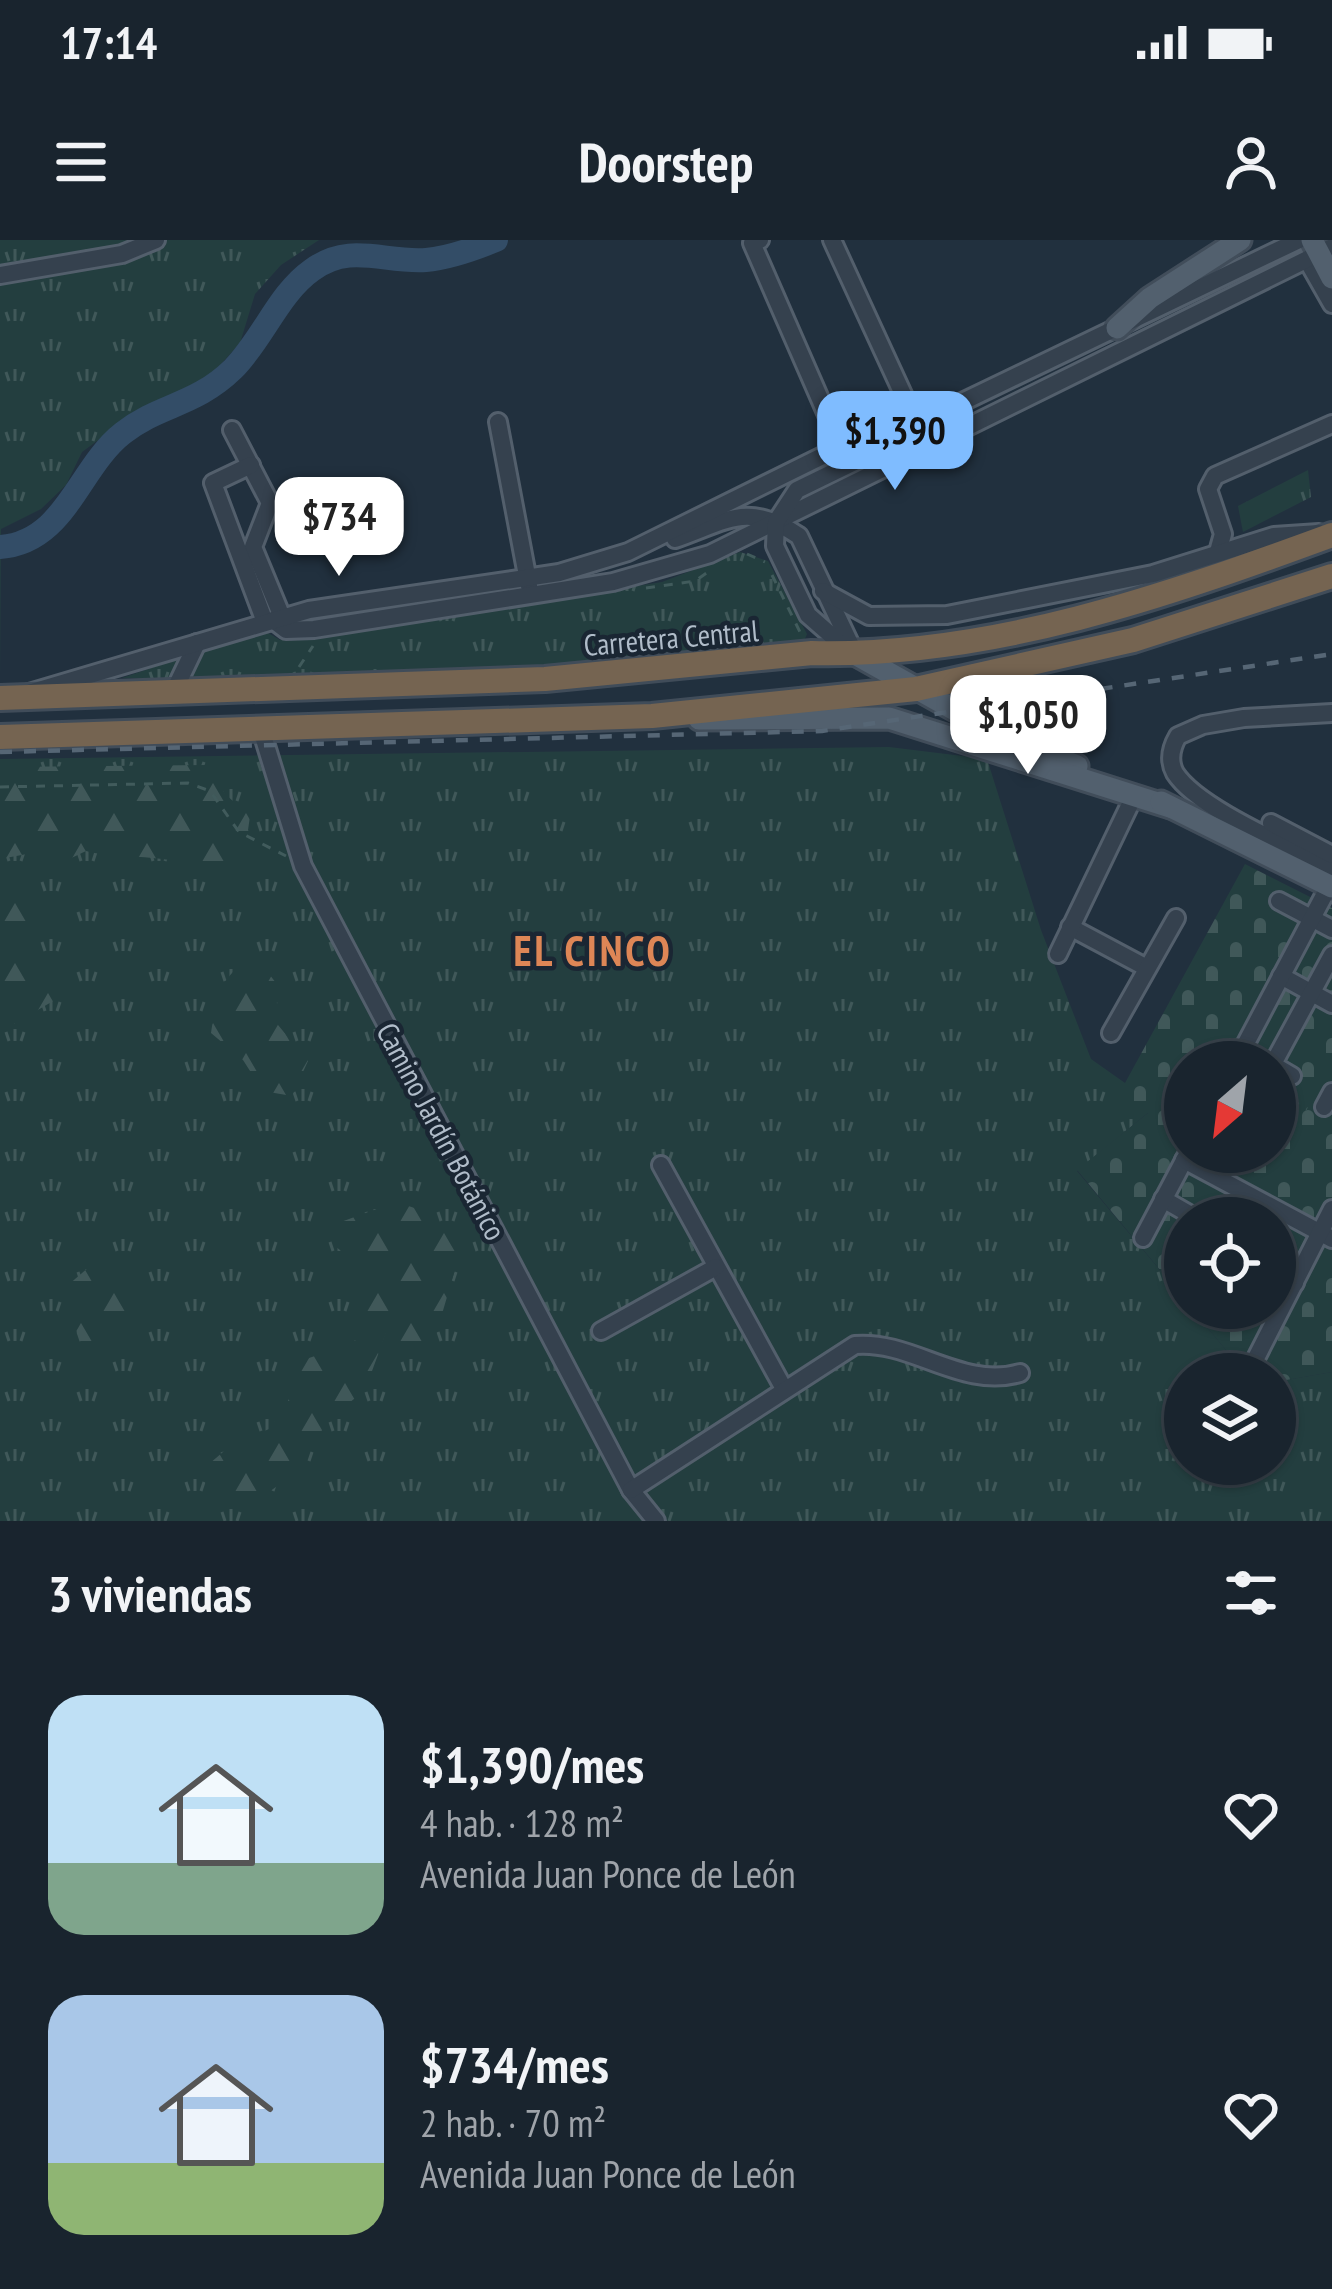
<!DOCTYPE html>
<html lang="es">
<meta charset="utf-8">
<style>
:root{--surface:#19242e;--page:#222c36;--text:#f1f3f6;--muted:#9fa4aa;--line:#37414a;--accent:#7fbcff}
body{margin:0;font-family:"PT Sans Narrow",sans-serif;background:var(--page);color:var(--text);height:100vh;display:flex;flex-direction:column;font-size:45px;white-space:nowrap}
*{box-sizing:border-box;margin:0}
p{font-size:39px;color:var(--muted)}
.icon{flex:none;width:66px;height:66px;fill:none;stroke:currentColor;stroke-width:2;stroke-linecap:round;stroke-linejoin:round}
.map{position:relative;height:1281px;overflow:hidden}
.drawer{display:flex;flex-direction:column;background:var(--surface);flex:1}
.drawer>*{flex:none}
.needle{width:78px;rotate:208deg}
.fabs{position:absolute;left:1164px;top:801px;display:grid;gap:24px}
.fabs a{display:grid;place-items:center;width:132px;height:132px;border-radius:50%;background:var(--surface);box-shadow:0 3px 9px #0004,0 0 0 3px var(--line);font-size:60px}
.price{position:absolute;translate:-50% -102px;padding:0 27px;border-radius:24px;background:#fff;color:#222;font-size:39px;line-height:78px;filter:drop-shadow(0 3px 6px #0008)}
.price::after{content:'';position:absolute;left:50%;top:72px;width:36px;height:27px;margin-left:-18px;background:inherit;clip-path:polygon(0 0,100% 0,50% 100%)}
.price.current{background:var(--accent);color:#111}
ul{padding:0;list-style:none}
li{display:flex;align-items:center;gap:36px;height:300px;padding:0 48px}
li span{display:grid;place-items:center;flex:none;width:336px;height:240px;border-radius:36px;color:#555}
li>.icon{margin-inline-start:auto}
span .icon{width:144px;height:144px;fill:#fffc;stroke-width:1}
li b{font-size:51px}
h2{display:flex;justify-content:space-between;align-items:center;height:144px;padding:0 48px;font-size:51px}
.status{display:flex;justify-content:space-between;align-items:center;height:84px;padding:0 60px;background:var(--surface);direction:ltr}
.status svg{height:33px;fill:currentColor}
header{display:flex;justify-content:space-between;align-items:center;height:156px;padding:0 48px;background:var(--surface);font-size:54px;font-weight:800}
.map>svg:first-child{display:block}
.grass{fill:url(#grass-tufts)}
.forest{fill:url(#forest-firs)}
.cemetery{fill:url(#cemetery-stones);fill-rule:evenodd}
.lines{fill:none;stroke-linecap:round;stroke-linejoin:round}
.river{stroke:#334d67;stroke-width:24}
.minor-casing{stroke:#535f6c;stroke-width:22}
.major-casing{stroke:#414d5a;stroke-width:27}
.highway-casing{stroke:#404c59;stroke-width:30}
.path{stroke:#415b5c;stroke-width:3;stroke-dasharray:9 9;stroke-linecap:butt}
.minor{stroke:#35414e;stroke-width:16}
.major{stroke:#52606e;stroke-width:21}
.highway{stroke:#756451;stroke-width:24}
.rail{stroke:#566675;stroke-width:4.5;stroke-dasharray:12 12;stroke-linecap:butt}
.labels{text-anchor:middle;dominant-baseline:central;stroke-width:9;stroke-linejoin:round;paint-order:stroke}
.street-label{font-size:30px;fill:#b0bcc9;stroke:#1a2633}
.district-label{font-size:42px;font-weight:bold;letter-spacing:3px;fill:#de8656;stroke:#1a2633}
</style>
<div class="status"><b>17:14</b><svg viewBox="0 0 49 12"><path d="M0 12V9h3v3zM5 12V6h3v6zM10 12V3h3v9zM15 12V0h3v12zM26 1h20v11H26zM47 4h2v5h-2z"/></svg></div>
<header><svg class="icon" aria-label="menu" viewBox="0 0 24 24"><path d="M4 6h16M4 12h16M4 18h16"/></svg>Doorstep<svg class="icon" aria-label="person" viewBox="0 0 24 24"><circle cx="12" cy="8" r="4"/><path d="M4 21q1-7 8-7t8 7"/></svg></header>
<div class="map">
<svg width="1332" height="1281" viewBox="0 0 1332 1281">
<defs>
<pattern id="grass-tufts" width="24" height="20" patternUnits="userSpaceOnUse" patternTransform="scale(3)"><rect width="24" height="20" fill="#233e3f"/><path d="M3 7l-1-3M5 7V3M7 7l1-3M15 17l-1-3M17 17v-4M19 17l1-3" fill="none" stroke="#405859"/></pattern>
<pattern id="forest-firs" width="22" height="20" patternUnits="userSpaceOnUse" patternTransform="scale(3)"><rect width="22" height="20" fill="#233e3f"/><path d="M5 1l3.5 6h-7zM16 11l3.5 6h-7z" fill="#405859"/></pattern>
<pattern id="cemetery-stones" width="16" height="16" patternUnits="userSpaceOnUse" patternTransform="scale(3)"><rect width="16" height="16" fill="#233e3f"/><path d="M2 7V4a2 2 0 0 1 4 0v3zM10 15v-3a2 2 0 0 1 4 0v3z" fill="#405859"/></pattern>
</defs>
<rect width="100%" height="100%" fill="#21303e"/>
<g class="grass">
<polygon points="0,0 319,0 281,25 255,54 240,103 212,134 123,182 82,212 66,245 41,269 1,289 0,437"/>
<polygon points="1308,230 1311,257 1243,292 1238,266"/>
<polygon points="740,312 768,321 807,394 804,401 583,425 269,439 122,438 263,390 280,400 311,397 662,342"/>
<polygon points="889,507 987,519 1041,690 1091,819 1125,843 1149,872 1077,931 1185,1060 1185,1068 1191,1068 1246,1134 1185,1134 1185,1224 1275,1224 1275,1142 1332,1132 1332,1281 0,1281 0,519"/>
</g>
<g class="forest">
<path d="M208 525 225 554 250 576 248 590 256 605 239 627 226 630 212 621 197 631C175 612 117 620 86 611L63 622 27 614 0 619V527Z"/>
<path d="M0 645C26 657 34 685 34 711L46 715 60 757 0 792Z"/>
<path d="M256 717 276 743 278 785 308 821 292 856 263 851 243 820 211 793C216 759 222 730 256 717Z"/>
<polygon points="396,962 433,974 460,1013 434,1101 408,1106 386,1093 365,1150 327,1181 300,1230 245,1269 210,1260 202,1230 230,1206 269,1189 288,1161 303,1120 354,1103 366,1062 360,1025 336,1007 338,983"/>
<polygon points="107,1026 133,1047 141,1071 109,1110 84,1109 60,1052 89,1027"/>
</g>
<path class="cemetery" d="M1245 624 1332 668V1132L1275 1142V1134H1246L1191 1068H1275V978H1185V1060L1077 930 1148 873 1107 859 1125 843ZM1185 822H1275V912H1185Z"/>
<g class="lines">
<path class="river" d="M0 307C66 302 78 228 123 193 160 164 195 166 233 129 263 99 278 54 312 30 350 2 384 23 426 20 450 18 474 9 496 0"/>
<defs>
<g id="minor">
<polyline points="760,0 752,3 841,207"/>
<polyline points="832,0 914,178"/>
<polyline points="1307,20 1332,64"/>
<polyline points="0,35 122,14 156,0"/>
<polyline points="498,182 529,346"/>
<polyline points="232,190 270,263 253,307 282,377"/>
<polyline points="836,193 905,160"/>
<polyline points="251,225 213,243 265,382"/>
<path d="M675 299C727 281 747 261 799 296L855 414"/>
<polyline points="1218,312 1223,294 1208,249 1215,236 1332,184"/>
<polyline points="823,351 869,376 947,375 1153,334 1274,296 1319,293"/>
<polyline points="273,380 286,390 314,389 613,342 710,314 1332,7"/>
<polyline points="849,411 808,375 775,306 776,282 797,250 879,210 906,186"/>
<polyline points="174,451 197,403"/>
<polyline points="29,453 309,370 559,333 628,312 869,193 952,167 1299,0"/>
<path d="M1332 473 1244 478 1203 485 1178 496C1171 508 1168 520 1175 533 1198 569 1293 608 1332 629"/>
<polyline points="260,486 303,626 631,1250 656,1281"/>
<polyline points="1271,583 1332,615"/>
<polyline points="1279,661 1332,689"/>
<polyline points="1070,687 1147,728"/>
<polyline points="1058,714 1134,556"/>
<polyline points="1281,736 1332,764"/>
<polyline points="1111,793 1176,678"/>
<polyline points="1236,822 1329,646"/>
<polyline points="1274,822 1332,715"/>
<polyline points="1275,826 1292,836"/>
<polyline points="1324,867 1332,852"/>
<polyline points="1184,920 1332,999"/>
<polyline points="661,925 783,1147"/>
<polyline points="1163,959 1196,978"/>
<polyline points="1143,998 1188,913"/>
<polyline points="1275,1029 1295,1043"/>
<polyline points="601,1091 716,1027"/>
<polyline points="1253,1124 1332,969"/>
<path d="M631 1250 855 1105C912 1100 962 1150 1020 1133"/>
</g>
<g id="major">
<polyline points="1312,0 1332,38"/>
<polyline points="1117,88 1150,58 1240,0"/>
<polyline points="855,414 989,489 1077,526"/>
<polyline points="699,479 889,478 1170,567"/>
<polyline points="1161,562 1332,647"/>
</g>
<g id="highway">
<path d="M0 458 545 439 812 413C992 417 1166 356 1332 295"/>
<polyline points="0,497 652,476 916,449 1133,400 1332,336"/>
</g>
</defs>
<use href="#minor" class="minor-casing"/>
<use href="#major" class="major-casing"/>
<use href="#highway" class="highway-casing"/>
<g class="path">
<polyline points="747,314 765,322"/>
<polyline points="772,335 800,392"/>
<polyline points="646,348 695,341 711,330"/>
<polyline points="299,427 313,406"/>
<polyline points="0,547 188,543 210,551 239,592 286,616"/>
<polyline points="1275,851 1307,869"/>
</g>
<use href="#minor" class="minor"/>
<use href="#major" class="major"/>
<use href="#highway" class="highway"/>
<polyline class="rail" points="0,512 822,491 1332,414"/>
</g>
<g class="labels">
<g class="street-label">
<text transform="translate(671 397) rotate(-5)">Carretera Central</text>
<text transform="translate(442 891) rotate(62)">Camino Jardín Botánico</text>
</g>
<g class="district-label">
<text x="593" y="710">EL CINCO</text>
</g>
</g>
</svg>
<div class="fabs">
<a><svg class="needle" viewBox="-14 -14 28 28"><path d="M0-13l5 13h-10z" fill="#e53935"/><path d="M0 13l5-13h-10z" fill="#9fa4aa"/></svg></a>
<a><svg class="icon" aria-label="locate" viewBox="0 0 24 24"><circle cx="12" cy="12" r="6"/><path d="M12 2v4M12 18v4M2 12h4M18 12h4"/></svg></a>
<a><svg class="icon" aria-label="layers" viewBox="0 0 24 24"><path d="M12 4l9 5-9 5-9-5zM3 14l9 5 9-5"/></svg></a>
</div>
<b class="price current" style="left:895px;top:253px">$1,390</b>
<b class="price" style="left:339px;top:339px">$734</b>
<b class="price" style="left:1028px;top:537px">$1,050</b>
</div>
<section class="drawer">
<h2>3 viviendas<svg class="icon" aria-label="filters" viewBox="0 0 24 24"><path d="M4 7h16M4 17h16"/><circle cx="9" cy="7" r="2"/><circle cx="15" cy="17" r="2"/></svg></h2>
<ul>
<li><span style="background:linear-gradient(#bfe0f5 70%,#7fa58c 0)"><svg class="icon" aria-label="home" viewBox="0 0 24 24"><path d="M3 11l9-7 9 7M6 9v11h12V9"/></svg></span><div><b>$1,390/mes</b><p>4 hab. · 128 m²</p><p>Avenida Juan Ponce de León</p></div><svg class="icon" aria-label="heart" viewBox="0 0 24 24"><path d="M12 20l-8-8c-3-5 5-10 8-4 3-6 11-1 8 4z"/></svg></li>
<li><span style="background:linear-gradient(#a9c7e8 70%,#8fb573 0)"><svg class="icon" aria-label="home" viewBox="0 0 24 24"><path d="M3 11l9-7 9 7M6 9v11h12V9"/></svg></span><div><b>$734/mes</b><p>2 hab. · 70 m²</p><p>Avenida Juan Ponce de León</p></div><svg class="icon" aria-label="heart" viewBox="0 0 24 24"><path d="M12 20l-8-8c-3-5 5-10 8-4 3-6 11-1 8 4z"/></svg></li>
</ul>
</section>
